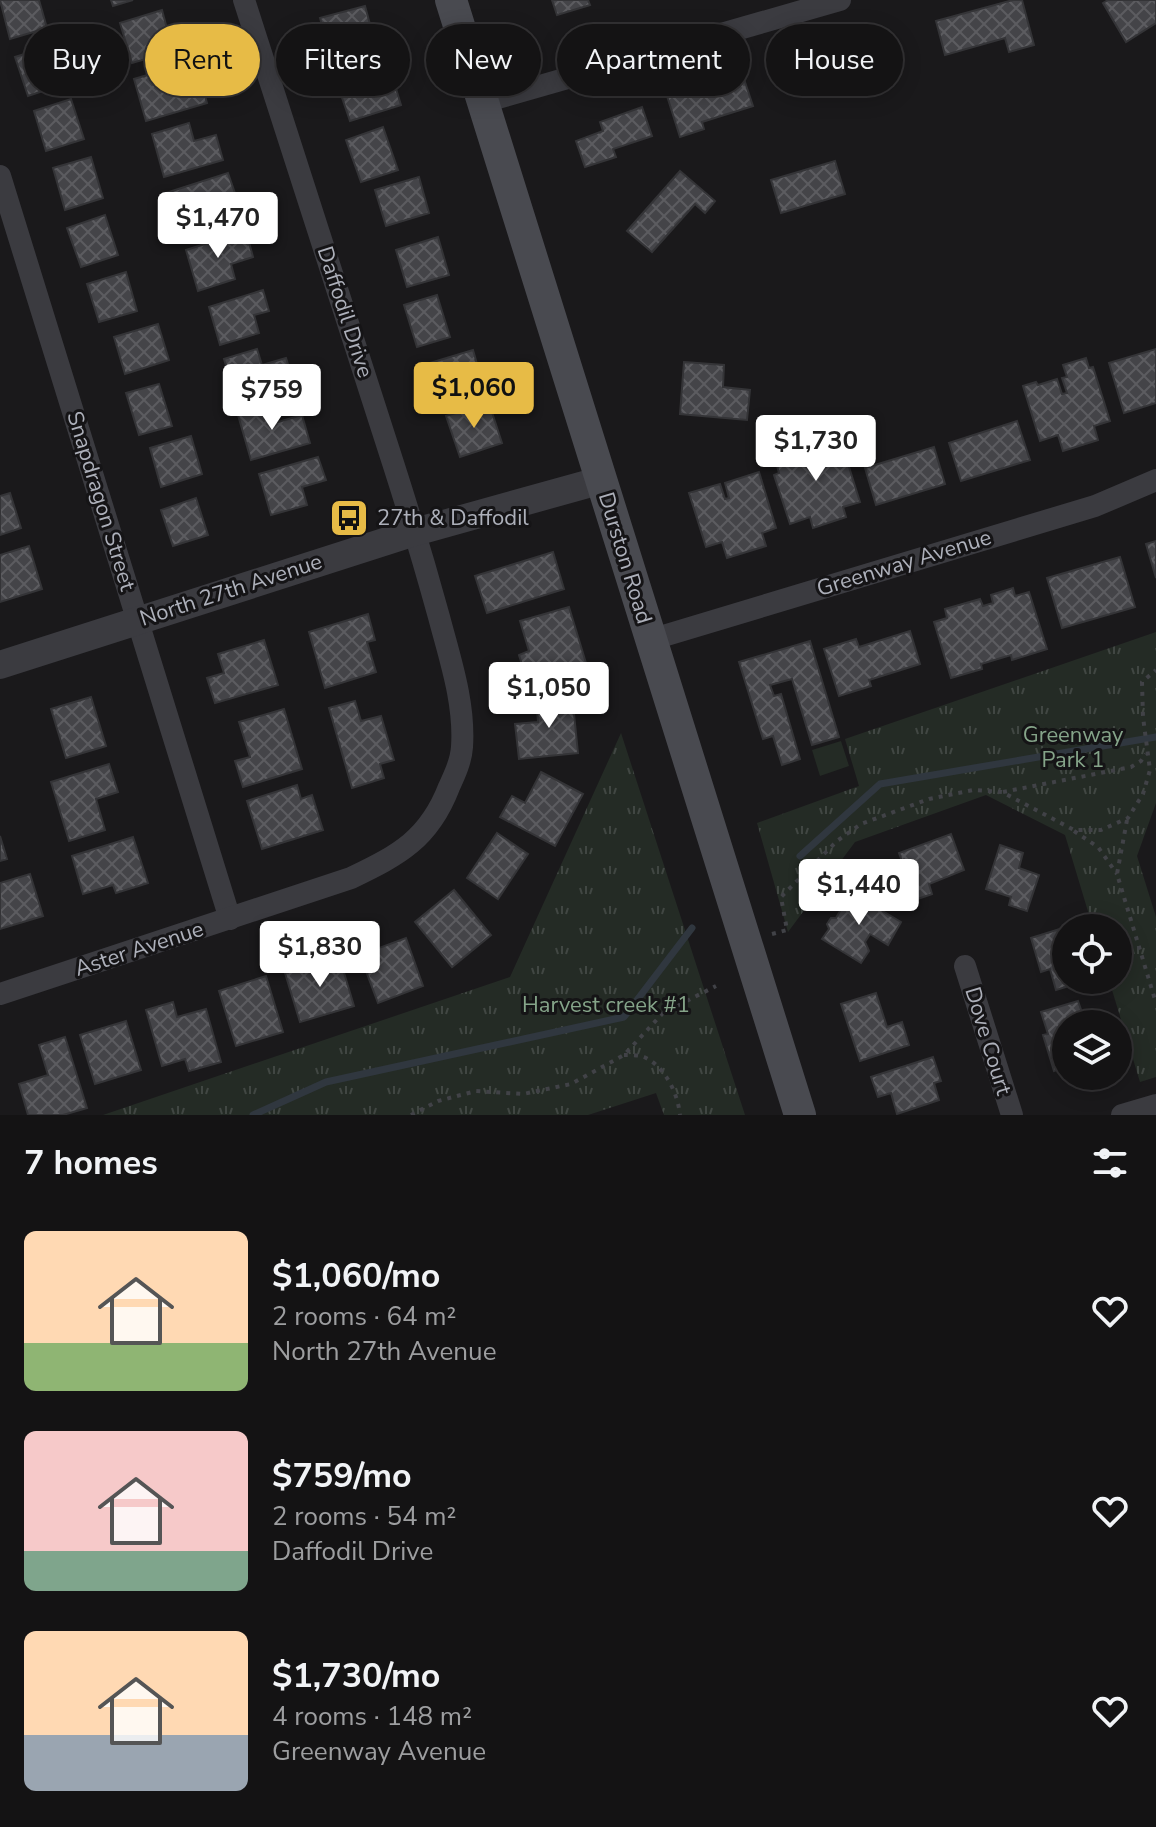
<!DOCTYPE html>
<meta charset="utf-8">
<style>
:root{--surface:#141314;--page:#212022;--text:#f1f3f6;--muted:#9d9ea0;--line:#333234;--accent:#e7bb46}
body{margin:0;font-family:"Nunito Sans",sans-serif;background:var(--page);color:var(--text);height:100vh;display:flex;flex-direction:column;font-size:30px;white-space:nowrap}
*{box-sizing:border-box;margin:0}
p{font-size:26px;color:var(--muted)}
.icon{flex:none;width:44px;height:44px;fill:none;stroke:currentColor;stroke-width:2;stroke-linecap:round;stroke-linejoin:round}
.map{position:relative;height:1115px;overflow:hidden}
.details{display:flex;flex-direction:column;background:var(--surface);flex:1}
.details>*{flex:none}
.top-card{position:absolute;left:24px;top:24px;width:1108px;height:72px;display:flex;gap:16px}
.controls{position:absolute;left:1052px;top:914px;display:grid;gap:16px}
.controls a{display:grid;place-items:center;width:80px;height:80px;border-radius:50%;background:var(--surface);box-shadow:0 4px 20px #0003,0 0 0 2px var(--line);font-size:40px}
.price{position:absolute;translate:-50% -68px;padding:0 18px;border-radius:8px;background:#fff;color:#222;font-size:26px;line-height:52px;filter:drop-shadow(0 2px 4px #0008)}
.price::after{content:'';position:absolute;left:50%;top:48px;width:24px;height:18px;margin-left:-12px;background:inherit;clip-path:polygon(0 0,100% 0,50% 100%)}
.price.selected{background:var(--accent);color:#111}
ul{padding:0;list-style:none}
li{display:flex;align-items:center;gap:24px;height:200px;padding:0 24px}
li span{display:grid;place-items:center;flex:none;width:224px;height:160px;border-radius:12px;color:#555}
li>.icon{margin-inline-start:auto}
span .icon{width:96px;height:96px;fill:#fffc;stroke-width:1}
li b{font-size:34px}
h2{display:flex;justify-content:space-between;align-items:center;height:96px;padding:0 24px;font-size:34px}
.chip{padding:0 28px;border-radius:36px;background:var(--surface);box-shadow:0 4px 20px #0003,0 0 0 2px var(--line);font-size:28px;line-height:72px}
.chip.selected{background:var(--accent);color:#111}
.map>svg:first-child{display:block}
.grass{fill:#242b25}
.park{fill:url(#park-tufts)}
.lines{fill:none;stroke-linecap:round;stroke-linejoin:round}
.stream{stroke:#30373f;stroke-width:7}
.building{fill:url(#building-cross-hatch);stroke:#343437;stroke-width:2}
.path{stroke:#414247;stroke-width:4;stroke-dasharray:4 6;stroke-linecap:butt}
.minor{stroke:#3b3b40;stroke-width:22}
.tertiary{stroke:#3b3b40;stroke-width:28}
.secondary{stroke:#494a50;stroke-width:32}
.labels{text-anchor:middle;dominant-baseline:central;stroke-width:6;stroke-linejoin:round;paint-order:stroke}
.street-label{font-size:22px;fill:#adb0ba;stroke:#151416}
.poi-label{font-size:22px;fill:#adb0ba;stroke:#151416;text-anchor:start}
.park-label{font-size:22px;fill:#85a489;stroke:#151416}
</style>
<div class="map">
<svg width="1156" height="1115" viewBox="0 0 1156 1115">
<defs>
<pattern id="park-tufts" width="24" height="20" patternUnits="userSpaceOnUse" patternTransform="scale(2)"><rect width="24" height="20" fill="#242b25"/><path d="M3 7l-1-3M5 7V3M7 7l1-3M15 17l-1-3M17 17v-4M19 17l1-3" fill="none" stroke="#414743"/></pattern>
<pattern id="building-cross-hatch" width="8" height="8" patternUnits="userSpaceOnUse" patternTransform="scale(2)"><rect width="8" height="8" fill="#444448"/><path d="M0 0l8 8M0 8l8-8" fill="none" stroke="#5c5c60"/></pattern>
</defs>
<rect width="100%" height="100%" fill="#1a191b"/>
<polygon class="grass" points="841,741 849,766 820,776 812,750"/>
<g class="park">
<polygon points="1156,632 1156,803 1137,856 1156,917 1156,1077 1140,1082 1109,980 1118,980 1118,928 1093,928 1065,835 986,795 855,842 788,932 757,823 859,786 845,739"/>
<polygon points="621,733 745,1115 664,1115 656,1093 588,1115 103,1115 510,977"/>
</g>
<g class="lines">
<g class="stream">
<polyline points="800,856 880,784 1156,737"/>
<polyline points="253,1115 326,1082 624,1017 692,928"/>
</g>
</g>
<g class="building">
<polygon points="0,0 39,0 47,28 10,39"/>
<polygon points="111,0 133,0 113,6"/>
<polygon points="552,0 588,0 590,5 557,15"/>
<polygon points="1013,0 1022,0 1034,45 1009,52 1005,38 945,55 936,21"/>
<polygon points="1108,0 1156,0 1156,23 1126,42 1103,3"/>
<polygon points="365,6 376,46 331,58 320,18"/>
<polygon points="162,10 173,51 132,63 120,23"/>
<polygon points="70,40 82,78 28,96 15,57"/>
<polygon points="874,41 887,84 852,95 848,81 816,90 807,61"/>
<polygon points="171,68 176,84 200,77 207,103 146,121 134,79"/>
<polygon points="390,69 401,105 350,121 338,86"/>
<polygon points="742,73 753,106 702,122 704,129 680,137 667,96"/>
<polygon points="71,99 84,139 46,151 34,111"/>
<polygon points="642,107 652,136 613,149 616,157 585,167 576,141 603,131 600,122"/>
<polygon points="189,123 194,141 216,135 223,160 164,177 152,134"/>
<polygon points="383,127 398,170 361,182 346,140"/>
<polygon points="91,157 103,198 65,210 53,168"/>
<polygon points="835,161 845,194 781,213 771,180"/>
<polygon points="680,171 715,201 705,213 695,204 652,252 627,231"/>
<polygon points="228,173 237,199 207,208 213,224 179,235 166,193"/>
<polygon points="419,177 429,213 386,226 375,190"/>
<polygon points="105,215 118,255 81,267 67,228"/>
<polygon points="246,231 253,257 231,264 235,279 198,291 186,250"/>
<polygon points="438,237 449,275 407,287 396,250"/>
<polygon points="126,272 137,311 99,322 87,284"/>
<polygon points="263,290 269,311 254,315 259,333 220,345 209,307"/>
<polygon points="437,295 450,337 417,347 404,305"/>
<polygon points="158,324 169,360 125,374 114,337"/>
<polygon points="257,349 262,365 286,358 294,383 237,402 224,359"/>
<polygon points="1156,349 1156,403 1124,413 1109,363"/>
<polygon points="473,350 484,388 441,400 430,363"/>
<polygon points="1086,358 1089,368 1093,367 1110,421 1094,426 1098,440 1063,451 1058,435 1040,441 1023,386 1036,382 1038,385 1057,379 1062,394 1067,393 1062,378 1067,377 1063,365"/>
<polygon points="684,362 724,365 723,387 750,390 747,420 680,414"/>
<polygon points="159,384 172,426 139,435 126,393"/>
<polygon points="489,403 502,443 460,457 446,416"/>
<polygon points="273,405 278,422 302,415 310,443 251,460 238,415"/>
<polygon points="1017,421 1030,460 961,481 949,443"/>
<polygon points="839,435 860,502 843,507 846,517 813,528 810,517 790,524 774,475 779,473 774,455 803,446 809,463 813,462 808,445"/>
<polygon points="191,436 202,474 161,487 150,448"/>
<polygon points="934,447 945,484 876,505 865,468"/>
<polygon points="318,457 326,480 302,487 307,505 271,515 259,474"/>
<polygon points="759,472 776,528 762,533 766,546 727,558 722,542 706,547 689,493 720,484 725,499 729,498 725,483"/>
<polygon points="10,493 21,528 0,535 0,496"/>
<polygon points="196,498 208,535 173,546 161,510"/>
<polygon points="1156,541 1156,578 1146,544"/>
<polygon points="29,546 42,589 0,602 0,555"/>
<polygon points="553,552 564,589 487,613 475,576"/>
<polygon points="1120,557 1135,607 1062,628 1047,578"/>
<polygon points="1013,588 1015,596 1029,592 1047,649 1012,660 1011,655 981,664 982,669 951,678 934,622 947,618 945,609 980,599 983,606 993,603 991,595"/>
<polygon points="569,607 586,663 527,681 519,655 529,651 520,621"/>
<polygon points="368,614 375,640 367,642 376,672 325,688 309,632"/>
<polygon points="910,631 920,664 869,680 871,686 839,696 824,649 856,639 859,647"/>
<polygon points="264,640 278,685 215,703 207,678 224,673 218,654"/>
<polygon points="810,641 839,737 812,745 792,679 770,685 774,696 781,694 800,759 782,765 773,736 763,739 739,662"/>
<polygon points="572,694 578,753 519,759 515,724 538,722 536,698"/>
<polygon points="91,697 106,746 66,758 51,709"/>
<polygon points="355,701 361,721 381,716 394,760 380,764 384,778 352,788 329,708"/>
<polygon points="284,709 302,769 243,787 235,761 250,757 239,722"/>
<polygon points="109,764 118,792 96,799 105,830 69,841 51,782"/>
<polygon points="541,772 583,794 555,846 500,817 512,796 525,803"/>
<polygon points="297,785 301,799 312,795 323,830 262,849 247,801"/>
<polygon points="497,833 528,854 498,899 467,878"/>
<polygon points="951,834 964,870 929,884 932,894 909,902 901,879 908,877 899,853"/>
<polygon points="0,836 7,859 0,861"/>
<polygon points="133,837 148,883 116,893 113,885 83,894 72,856"/>
<polygon points="1000,845 1023,853 1019,868 1039,875 1027,911 1009,905 1011,897 986,889"/>
<polygon points="30,874 43,916 0,929 0,883"/>
<polygon points="454,890 491,935 452,967 415,922"/>
<polygon points="851,892 901,922 888,945 870,934 865,942 869,951 861,963 822,939 829,929 827,924 831,918 836,918"/>
<polygon points="1079,923 1081,928 1066,928 1066,980 1082,982 1056,990 1050,969 1041,972 1031,938"/>
<polygon points="406,938 423,986 378,1003 360,955"/>
<polygon points="339,956 354,1006 300,1022 285,973"/>
<polygon points="266,976 283,1032 236,1046 219,991"/>
<polygon points="876,993 887,1027 902,1022 909,1045 860,1061 841,1004"/>
<polygon points="1078,1001 1086,1024 1066,1024 1066,1067 1054,1071 1043,1035 1048,1034 1041,1012"/>
<polygon points="173,1002 177,1017 206,1009 221,1062 189,1071 185,1059 162,1066 146,1010"/>
<polygon points="126,1021 141,1070 95,1084 80,1035"/>
<polygon points="65,1037 87,1108 63,1115 28,1115 19,1084 48,1075 39,1045"/>
<polygon points="933,1057 941,1081 934,1083 939,1100 897,1114 891,1093 878,1097 871,1077"/>
</g>
<g class="lines">
<g class="path">
<polyline points="1003,792 1131,767 1141,761 1146,754"/>
<polyline points="1127,820 1117,874 1156,1003"/>
<polyline points="1074,831 1098,847 1117,874"/>
<polyline points="772,934 787,930 781,897 837,841 861,824 929,799 973,790 1002,792 1074,830 1101,830 1128,818 1143,794 1150,770 1143,717 1142,682 1156,670"/>
<path d="M624 1055C630 1055 639 1055 644 1057 665 1066 678 1094 680 1115"/>
<polyline points="411,1115 438,1101 476,1091 523,1094 571,1084 624,1055 663,1013 716,986"/>
</g>
<g class="minor">
<polyline points="484,102 840,0"/>
<polyline points="0,176 230,919"/>
<polyline points="650,640 1095,506 1156,480"/>
<polyline points="965,966 1012,1115"/>
<path d="M0 994 351 878C399 855 429 839 449 787 455 774 461 761 462 747 465 703 450 659 439 617 425 566 410 516 394 466 344 311 294 155 244 0"/>
<polyline points="1122,1115 1156,1105"/>
</g>
<polyline class="tertiary" points="0,665 415,532 602,480"/>
<polyline class="secondary" points="451,0 800,1115"/>
</g>
<defs>
<symbol id="bus-square" viewBox="-11 -11 22 22"><rect x="-9" y="-9" width="18" height="18" rx="4" fill="#e7bb46" stroke="#151416"/><path d="M-5-6H5V4H4V6H2V4H-2V6H-4V4H-5ZM-3.5-4V0h7V-4ZM-3.5 1.2v1.5H-2V1.2ZM2 1.2v1.5H3.5V1.2Z" fill="#111"/></symbol>
</defs>
<g fill-rule="evenodd">
<use href="#bus-square" x="327" y="496" width="44" height="44"/>
</g>
<g class="labels">
<g class="street-label">
<text transform="translate(345 312) rotate(72)">Daffodil Drive</text>
<text transform="translate(101 501) rotate(73)">Snapdragon Street</text>
<text transform="translate(625 558) rotate(73)">Durston Road</text>
<text transform="translate(904 563) rotate(-17)">Greenway Avenue</text>
<text transform="translate(231 590) rotate(-18)">North 27th Avenue</text>
<text transform="translate(139 949) rotate(-18)">Aster Avenue</text>
<text transform="translate(988 1041) rotate(73)">Dove Court</text>
</g>
<g class="poi-label">
<text x="377" y="518">27th &amp; Daffodil</text>
</g>
<g class="park-label">
<text x="1073" y="735">Greenway<tspan x="1073" dy="25">Park 1</tspan></text>
<text x="606" y="1005">Harvest creek #1</text>
</g>
</g>
</svg>
<div class="controls">
<a><svg class="icon" aria-label="locate" viewBox="0 0 24 24"><circle cx="12" cy="12" r="6"/><path d="M12 2v4M12 18v4M2 12h4M18 12h4"/></svg></a>
<a><svg class="icon" aria-label="layers" viewBox="0 0 24 24"><path d="M12 4l9 5-9 5-9-5zM3 14l9 5 9-5"/></svg></a>
</div>
<b class="price" style="left:218px;top:260px">$1,470</b>
<b class="price selected" style="left:474px;top:430px">$1,060</b>
<b class="price" style="left:272px;top:432px">$759</b>
<b class="price" style="left:816px;top:483px">$1,730</b>
<b class="price" style="left:549px;top:730px">$1,050</b>
<b class="price" style="left:859px;top:927px">$1,440</b>
<b class="price" style="left:320px;top:989px">$1,830</b>
<div class="top-card">
<a class="chip">Buy</a>
<a class="chip selected">Rent</a>
<a class="chip">Filters</a>
<a class="chip">New</a>
<a class="chip">Apartment</a>
<a class="chip">House</a>
</div>
</div>
<section class="details">
<h2>7 homes<svg class="icon" aria-label="filters" viewBox="0 0 24 24"><path d="M4 7h16M4 17h16"/><circle cx="9" cy="7" r="2"/><circle cx="15" cy="17" r="2"/></svg></h2>
<ul>
<li><span style="background:linear-gradient(#ffd9b3 70%,#8fb573 0)"><svg class="icon" aria-label="home" viewBox="0 0 24 24"><path d="M3 11l9-7 9 7M6 9v11h12V9"/></svg></span><div><b>$1,060/mo</b><p>2 rooms · 64 m²</p><p>North 27th Avenue</p></div><svg class="icon" aria-label="heart" viewBox="0 0 24 24"><path d="M12 20l-8-8c-3-5 5-10 8-4 3-6 11-1 8 4z"/></svg></li>
<li><span style="background:linear-gradient(#f6c9c9 75%,#7fa58c 0)"><svg class="icon" aria-label="home" viewBox="0 0 24 24"><path d="M3 11l9-7 9 7M6 9v11h12V9"/></svg></span><div><b>$759/mo</b><p>2 rooms · 54 m²</p><p>Daffodil Drive</p></div><svg class="icon" aria-label="heart" viewBox="0 0 24 24"><path d="M12 20l-8-8c-3-5 5-10 8-4 3-6 11-1 8 4z"/></svg></li>
<li><span style="background:linear-gradient(#ffd9b3 65%,#9aa5b1 0)"><svg class="icon" aria-label="home" viewBox="0 0 24 24"><path d="M3 11l9-7 9 7M6 9v11h12V9"/></svg></span><div><b>$1,730/mo</b><p>4 rooms · 148 m²</p><p>Greenway Avenue</p></div><svg class="icon" aria-label="heart" viewBox="0 0 24 24"><path d="M12 20l-8-8c-3-5 5-10 8-4 3-6 11-1 8 4z"/></svg></li>
</ul>
</section>
